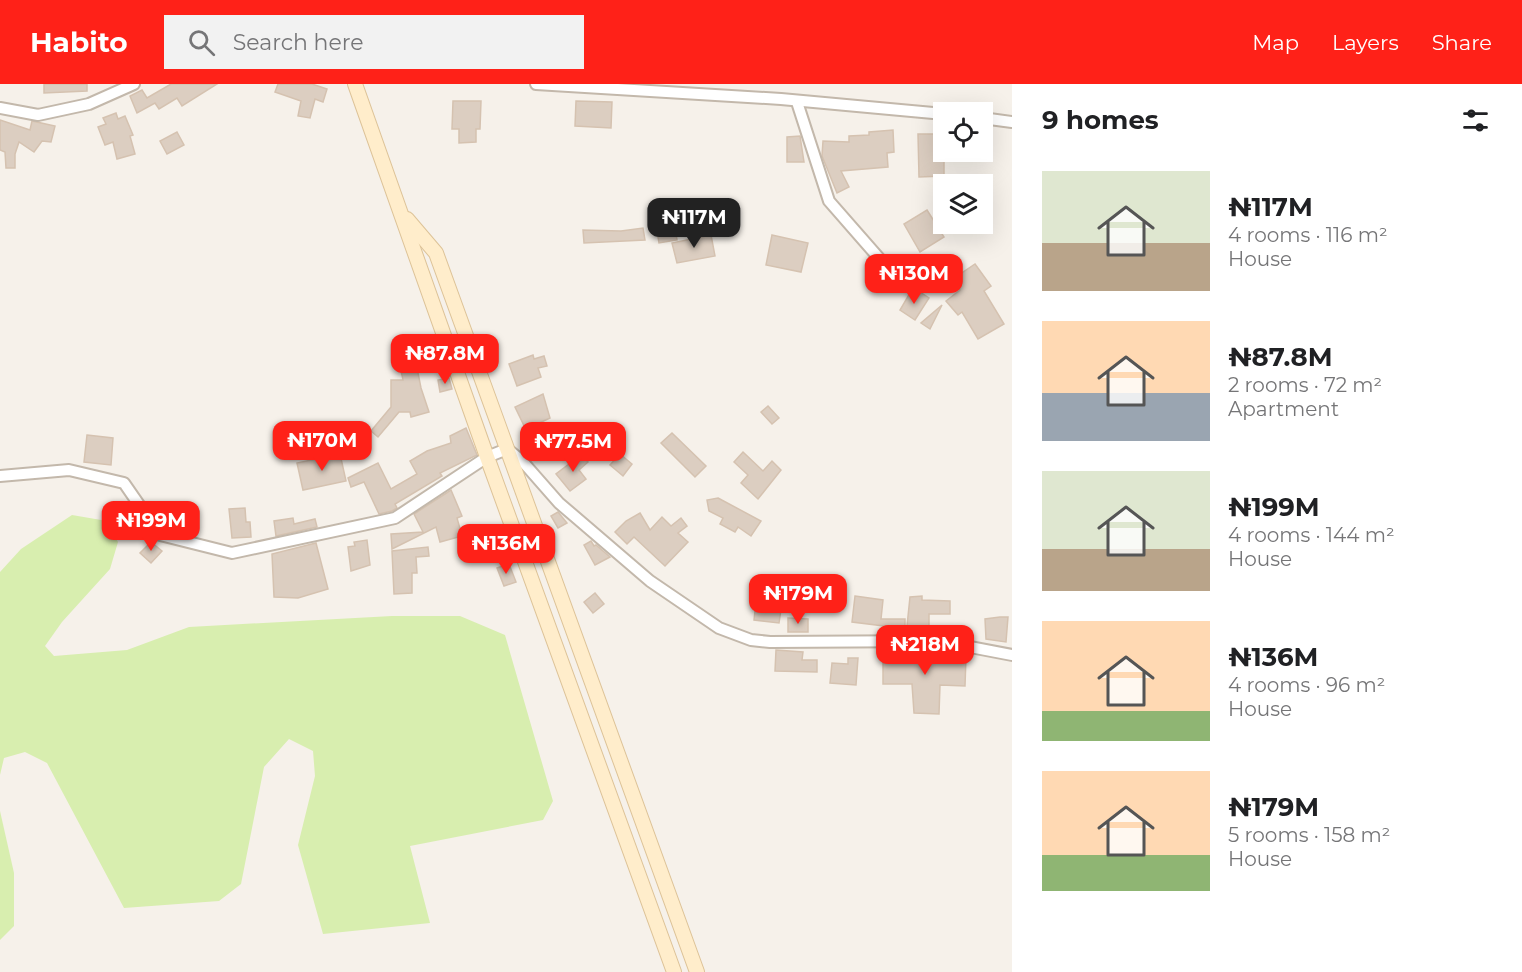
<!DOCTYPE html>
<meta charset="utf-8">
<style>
:root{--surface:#fff;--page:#f2f2f2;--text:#202124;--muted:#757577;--accent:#ff2118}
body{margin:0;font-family:Montserrat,sans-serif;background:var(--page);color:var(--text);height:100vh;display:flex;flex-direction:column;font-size:22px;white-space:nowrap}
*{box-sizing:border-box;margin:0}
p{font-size:20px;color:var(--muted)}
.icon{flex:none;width:33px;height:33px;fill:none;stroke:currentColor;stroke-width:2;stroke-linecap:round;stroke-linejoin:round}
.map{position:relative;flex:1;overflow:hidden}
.panel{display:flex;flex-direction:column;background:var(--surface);width:510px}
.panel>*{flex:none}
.buttons{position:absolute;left:933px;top:18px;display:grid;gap:12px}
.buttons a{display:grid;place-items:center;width:60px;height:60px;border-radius:0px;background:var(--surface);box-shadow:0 6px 24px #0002;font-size:30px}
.price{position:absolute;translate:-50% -51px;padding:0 14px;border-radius:12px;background:var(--accent);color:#fff;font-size:20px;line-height:39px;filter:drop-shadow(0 2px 3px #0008)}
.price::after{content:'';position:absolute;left:50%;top:36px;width:18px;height:14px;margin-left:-9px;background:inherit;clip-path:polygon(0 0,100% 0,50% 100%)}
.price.active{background:#222;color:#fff}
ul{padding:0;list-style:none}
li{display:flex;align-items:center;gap:18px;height:150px;padding:0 30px}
li span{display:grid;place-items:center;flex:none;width:168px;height:120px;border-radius:0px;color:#555}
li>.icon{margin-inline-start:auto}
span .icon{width:72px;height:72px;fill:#fffc;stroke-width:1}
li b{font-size:26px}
h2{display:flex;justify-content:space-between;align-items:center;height:72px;padding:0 30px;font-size:26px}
header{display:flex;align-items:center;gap:36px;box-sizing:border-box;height:84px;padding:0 30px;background:var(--accent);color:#fff}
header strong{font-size:28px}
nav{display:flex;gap:33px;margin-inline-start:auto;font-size:21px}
.search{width:420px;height:54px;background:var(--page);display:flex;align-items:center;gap:15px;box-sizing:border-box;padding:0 21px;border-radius:0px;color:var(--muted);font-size:22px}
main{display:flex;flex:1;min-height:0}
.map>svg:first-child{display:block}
.green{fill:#d8eeaf}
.building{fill:#dccec1;stroke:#d5c2b0;stroke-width:1.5}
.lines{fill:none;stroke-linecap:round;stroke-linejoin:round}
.minor-casing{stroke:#c3b8ab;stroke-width:14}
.secondary-casing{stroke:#ddc398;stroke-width:16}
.minor{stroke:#fff;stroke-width:10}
.secondary{stroke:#ffedcb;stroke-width:14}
</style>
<header>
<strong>Habito</strong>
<div class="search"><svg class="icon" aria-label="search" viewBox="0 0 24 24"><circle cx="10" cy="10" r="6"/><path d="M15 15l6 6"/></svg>Search here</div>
<nav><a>Map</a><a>Layers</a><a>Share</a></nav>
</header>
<main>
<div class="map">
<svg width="1012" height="888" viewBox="0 0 1012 888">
<rect width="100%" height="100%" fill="#f6f1ea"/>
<g class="green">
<polygon points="72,431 107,437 118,458 110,485 62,538 45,562 54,572 127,566 189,543 392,532 460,532 505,551 553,717 543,736 410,762 430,839 323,850 298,761 315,692 313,667 289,655 264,683 241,800 219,817 124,824 47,679 25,668 4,674 0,691 0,488 21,465"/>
<polygon points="0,727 14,789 14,842 0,856"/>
</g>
<g class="building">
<polygon points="44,0 87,0 87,7 44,9"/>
<polygon points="171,0 217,0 182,22 177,14 159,25 155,19 137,29 130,12 142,6 147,14"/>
<polygon points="278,0 312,0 327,5 323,18 315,15 310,34 298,32 301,17 275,8"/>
<polygon points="453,17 481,17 480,45 476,45 476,58 459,59 459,45 452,45"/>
<polygon points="576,17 612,18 611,44 575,42"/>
<polygon points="116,29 118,35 125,32 133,51 130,52 135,70 117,75 113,58 105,61 98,43 106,40 103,34"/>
<polygon points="0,36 30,46 32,37 55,42 51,58 42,57 34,68 19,58 15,70 15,84 6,84 5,68 0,66"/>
<polygon points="893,46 894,68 887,69 888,83 841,87 849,103 837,109 822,72 823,57 849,58 849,52 869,51 869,48"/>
<polygon points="177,48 184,61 167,70 160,57"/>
<polygon points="918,50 944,50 944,92 919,93"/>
<polygon points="800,52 804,78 787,78 787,53"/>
<polygon points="927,126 944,153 920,168 904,140"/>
<polygon points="643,144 645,156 584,159 583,146 621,147"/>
<polygon points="675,144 677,156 659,159 657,147"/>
<polygon points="711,151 715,172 677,179 672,159"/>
<polygon points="772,151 808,159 801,188 766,181"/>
<polygon points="975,180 991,202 984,207 1004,240 978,255 962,228 958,231 946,217 960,206 953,195"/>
<polygon points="920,208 929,214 915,236 900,226 910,209 916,214"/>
<polygon points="942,221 930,245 921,239"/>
<polygon points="533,271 534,275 544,272 547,282 538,284 541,293 517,302 509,280"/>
<polygon points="415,274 421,304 429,328 411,333 410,328 399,328 378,353 371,347 391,323 391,296 403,296 399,277"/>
<polygon points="449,294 452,305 440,308 438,296"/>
<polygon points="543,310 550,334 537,340 547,364 531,371 525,354 529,352 515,323"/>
<polygon points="768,322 779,334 772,340 761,328"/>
<polygon points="466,344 477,371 440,389 442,392 395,420 397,424 392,427 379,430 364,398 351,403 348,394 378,379 391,405 417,390 410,377 427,367 451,359 450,352"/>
<polygon points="672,349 706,382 695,393 661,359"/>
<polygon points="87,351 113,354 111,381 84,378"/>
<polygon points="743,368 763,387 772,377 781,386 758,415 741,399 748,391 734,378"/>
<polygon points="340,370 346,397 303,406 297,379"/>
<polygon points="620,370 632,380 623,392 610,381"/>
<polygon points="581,371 588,378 579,386 586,395 570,407 556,390"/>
<polygon points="451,406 462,432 457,434 462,452 440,458 436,443 392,465 391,450 423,448 414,430"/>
<polygon points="718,414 761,437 751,452 738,443 735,448 720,440 723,434 709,427 707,416"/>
<polygon points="245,424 246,438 250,438 251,453 232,454 229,425"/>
<polygon points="558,428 567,439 558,444 551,432"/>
<polygon points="640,429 650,446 662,433 671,442 681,434 687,442 678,449 688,458 665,482 634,453 627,460 615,448 626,437"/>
<polygon points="293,434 294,440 315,435 317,443 276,452 274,437"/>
<polygon points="367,456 370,481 351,487 348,463 355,462 354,458"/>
<polygon points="591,457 594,462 596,461 610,473 595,481 584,461"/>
<polygon points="151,458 162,467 151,479 140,469"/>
<polygon points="316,459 328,505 298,514 274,513 272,470"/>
<polygon points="428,463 429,472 416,473 417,489 412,489 412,509 394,510 392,467"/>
<polygon points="509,480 516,498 504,502 497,484"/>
<polygon points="595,509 604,520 593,529 584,518"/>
<polygon points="757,509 783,512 779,539 754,536"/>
<polygon points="855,512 883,516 881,535 905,535 905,550 892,550 892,543 852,538"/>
<polygon points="922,512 922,516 950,517 950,530 929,530 929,543 907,542 910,513"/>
<polygon points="1000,533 1008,533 1006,558 986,555 985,535"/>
<polygon points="788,534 808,535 808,548 788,548"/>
<polygon points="921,565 935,565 935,571 951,572 951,567 960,569 960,573 966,573 965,602 940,601 939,630 914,629 912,600 883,600 883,572 914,572 914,570 921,570"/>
<polygon points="776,566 803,568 802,576 817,576 817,588 775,587"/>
<polygon points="848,574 858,574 856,601 830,599 832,579 848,580"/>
</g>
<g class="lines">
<defs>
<g id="minor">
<polyline points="536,0 781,15 944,30"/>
<polyline points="797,18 829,117 899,197"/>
<polyline points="0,24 38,31 89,20 134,0"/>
<polyline points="982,34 1012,38"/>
<polyline points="0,392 69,386 124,399 160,451 232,469 395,434 487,373 507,365 523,378 559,419 650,497 719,544 751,556 770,558 939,557 1012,571"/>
</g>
<g id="secondary">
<polyline points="355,0 487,373 674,888"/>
<polyline points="407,135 436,169 697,888"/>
</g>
</defs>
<use href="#minor" class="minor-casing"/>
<use href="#secondary" class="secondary-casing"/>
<use href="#minor" class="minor"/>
<use href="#secondary" class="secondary"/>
</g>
</svg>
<div class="buttons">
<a><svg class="icon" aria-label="locate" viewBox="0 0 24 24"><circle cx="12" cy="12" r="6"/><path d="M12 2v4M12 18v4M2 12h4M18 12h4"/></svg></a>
<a><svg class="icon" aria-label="layers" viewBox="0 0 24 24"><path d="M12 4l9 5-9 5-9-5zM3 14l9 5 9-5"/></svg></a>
</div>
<b class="price active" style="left:694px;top:165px">₦117M</b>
<b class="price" style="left:914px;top:221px">₦130M</b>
<b class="price" style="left:445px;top:301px">₦87.8M</b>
<b class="price" style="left:322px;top:388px">₦170M</b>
<b class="price" style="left:573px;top:389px">₦77.5M</b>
<b class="price" style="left:151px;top:468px">₦199M</b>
<b class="price" style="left:506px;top:491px">₦136M</b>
<b class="price" style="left:798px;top:541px">₦179M</b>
<b class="price" style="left:925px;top:592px">₦218M</b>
</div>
<section class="panel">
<h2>9 homes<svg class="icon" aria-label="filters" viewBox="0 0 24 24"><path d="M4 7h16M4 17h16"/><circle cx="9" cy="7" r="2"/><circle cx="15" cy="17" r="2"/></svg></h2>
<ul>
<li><span style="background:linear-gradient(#dfe7d0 60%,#b9a48a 0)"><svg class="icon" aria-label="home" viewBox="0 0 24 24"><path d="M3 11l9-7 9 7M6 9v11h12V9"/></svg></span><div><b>₦117M</b><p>4 rooms · 116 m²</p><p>House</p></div></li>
<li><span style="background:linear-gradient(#ffd9b3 60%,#9aa5b1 0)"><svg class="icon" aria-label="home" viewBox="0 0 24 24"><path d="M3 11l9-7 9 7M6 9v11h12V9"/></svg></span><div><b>₦87.8M</b><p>2 rooms · 72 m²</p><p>Apartment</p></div></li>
<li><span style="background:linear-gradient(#dfe7d0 65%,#b9a48a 0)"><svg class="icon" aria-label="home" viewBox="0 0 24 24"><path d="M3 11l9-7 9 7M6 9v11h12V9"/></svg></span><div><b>₦199M</b><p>4 rooms · 144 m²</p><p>House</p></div></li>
<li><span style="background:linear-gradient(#ffd9b3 75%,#8fb573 0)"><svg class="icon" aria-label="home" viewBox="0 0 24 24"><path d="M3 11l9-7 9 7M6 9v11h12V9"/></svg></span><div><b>₦136M</b><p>4 rooms · 96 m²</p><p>House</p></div></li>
<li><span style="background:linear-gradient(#ffd9b3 70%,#8fb573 0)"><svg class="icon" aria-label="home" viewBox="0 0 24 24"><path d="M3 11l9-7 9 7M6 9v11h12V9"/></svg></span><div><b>₦179M</b><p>5 rooms · 158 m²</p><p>House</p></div></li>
</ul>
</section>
</main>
